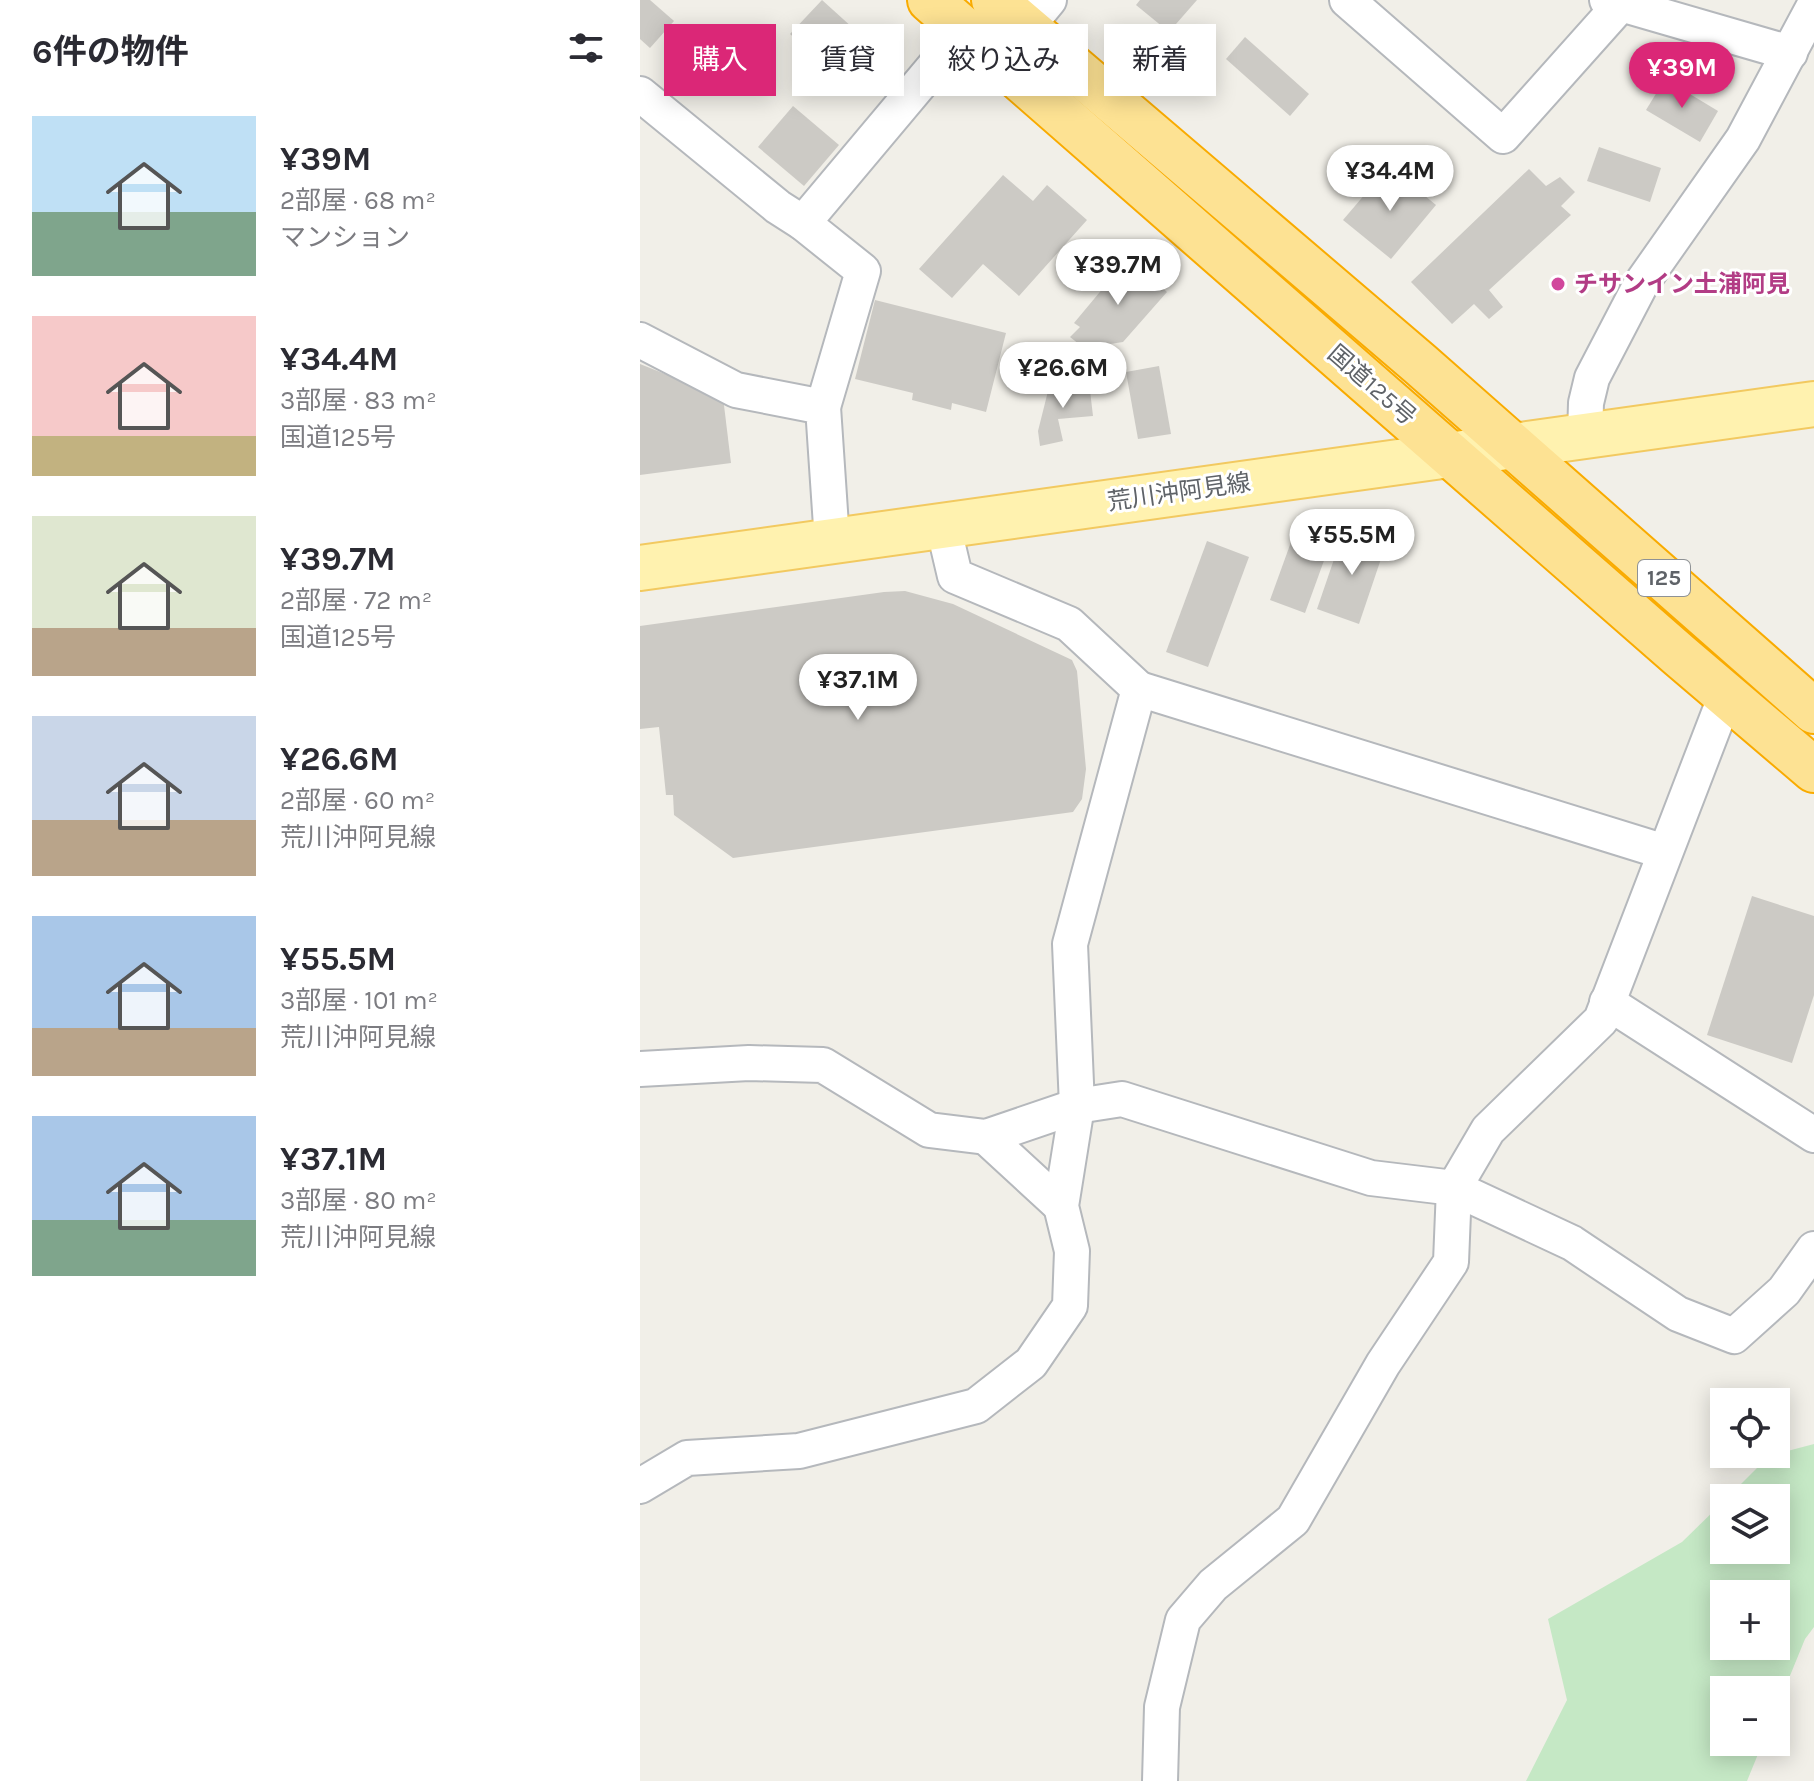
<!DOCTYPE html>
<html lang="ja">
<meta charset="utf-8">
<style>
:root{--surface:#fff;--page:#f2f2f3;--text:#2b2b33;--muted:#7c7c81;--accent:#db2777}
body{margin:0;font-family:Karla,"Noto Sans JP",sans-serif;background:var(--page);color:var(--text);height:100vh;display:flex;flex-direction:column;font-size:30px;white-space:nowrap}
*{box-sizing:border-box;margin:0}
p{font-size:26px;color:var(--muted)}
.icon{flex:none;width:44px;height:44px;fill:none;stroke:currentColor;stroke-width:2;stroke-linecap:round;stroke-linejoin:round}
.map{position:relative;flex:1;overflow:hidden}
.sheet{display:flex;flex-direction:column;background:var(--surface);width:640px}
.sheet>*{flex:none}
.hud{position:absolute;left:24px;top:24px;width:760px;height:72px;display:flex;gap:16px}
.buttons{position:absolute;left:1070px;top:1388px;display:grid;gap:16px}
.buttons a{display:grid;place-items:center;width:80px;height:80px;border-radius:0px;background:var(--surface);box-shadow:0 4px 20px #0003;font-size:40px}
.price{position:absolute;translate:-50% -68px;padding:0 18px;border-radius:28px;background:#fff;color:#222;font-size:26px;line-height:52px;filter:drop-shadow(0 2px 4px #0008)}
.price::after{content:'';position:absolute;left:50%;top:48px;width:24px;height:18px;margin-left:-12px;background:inherit;clip-path:polygon(0 0,100% 0,50% 100%)}
.price.active{background:var(--accent);color:#fff}
ul{padding:0;list-style:none}
li{display:flex;align-items:center;gap:24px;height:200px;padding:0 32px}
li span{display:grid;place-items:center;flex:none;width:224px;height:160px;border-radius:0px;color:#555}
li>.icon{margin-inline-start:auto}
span .icon{width:96px;height:96px;fill:#fffc;stroke-width:1}
li b{font-size:34px}
h2{display:flex;justify-content:space-between;align-items:center;height:96px;padding:0 32px;font-size:34px}
.pill{padding:0 28px;border-radius:0px;background:var(--surface);box-shadow:0 4px 20px #0003;font-size:28px;line-height:72px}
.pill.active{background:var(--accent);color:#fff}
main{display:flex;flex:1;min-height:0}
.map>svg:first-child{display:block}
.green{fill:#c5e8c5;fill-rule:evenodd}
.building{fill:#cccac5}
.lines{fill:none;stroke-linecap:round;stroke-linejoin:round}
.minor-casing{stroke:#b5b8bc;stroke-width:38}
.major-casing{stroke:#f2c960;stroke-width:48}
.highway-casing{stroke:#f9ab00;stroke-width:48}
.minor{stroke:#fff;stroke-width:34}
.major{stroke:#fff2af;stroke-width:44}
.highway{stroke:#fde293;stroke-width:44}
.hotel-dot{fill:#d1479c;stroke:#fff;stroke-width:3}
.labels{text-anchor:middle;dominant-baseline:central;stroke-width:6;stroke-linejoin:round;paint-order:stroke}
.shield{fill:#fff;stroke:#8f9295;stroke-width:2}
.shield-label{font-size:22px;font-weight:bold;fill:#5f6368}
.hotel-label{font-size:24px;font-weight:bold;fill:#b23c85;stroke:#fff;text-anchor:start}
.street-label{font-size:24px;fill:#5f6368;stroke:#fff}
</style>
<main>
<section class="sheet">
<h2>6件の物件<svg class="icon" aria-label="filters" viewBox="0 0 24 24"><path d="M4 7h16M4 17h16"/><circle cx="9" cy="7" r="2"/><circle cx="15" cy="17" r="2"/></svg></h2>
<ul>
<li><span style="background:linear-gradient(#bfe0f5 60%,#7fa58c 0)"><svg class="icon" aria-label="home" viewBox="0 0 24 24"><path d="M3 11l9-7 9 7M6 9v11h12V9"/></svg></span><div><b>¥39M</b><p>2部屋 · 68 m²</p><p>マンション</p></div></li>
<li><span style="background:linear-gradient(#f6c9c9 75%,#c2b280 0)"><svg class="icon" aria-label="home" viewBox="0 0 24 24"><path d="M3 11l9-7 9 7M6 9v11h12V9"/></svg></span><div><b>¥34.4M</b><p>3部屋 · 83 m²</p><p>国道125号</p></div></li>
<li><span style="background:linear-gradient(#dfe7d0 70%,#b9a48a 0)"><svg class="icon" aria-label="home" viewBox="0 0 24 24"><path d="M3 11l9-7 9 7M6 9v11h12V9"/></svg></span><div><b>¥39.7M</b><p>2部屋 · 72 m²</p><p>国道125号</p></div></li>
<li><span style="background:linear-gradient(#c9d6e8 65%,#b9a48a 0)"><svg class="icon" aria-label="home" viewBox="0 0 24 24"><path d="M3 11l9-7 9 7M6 9v11h12V9"/></svg></span><div><b>¥26.6M</b><p>2部屋 · 60 m²</p><p>荒川沖阿見線</p></div></li>
<li><span style="background:linear-gradient(#a9c7e8 70%,#b9a48a 0)"><svg class="icon" aria-label="home" viewBox="0 0 24 24"><path d="M3 11l9-7 9 7M6 9v11h12V9"/></svg></span><div><b>¥55.5M</b><p>3部屋 · 101 m²</p><p>荒川沖阿見線</p></div></li>
<li><span style="background:linear-gradient(#a9c7e8 65%,#7fa58c 0)"><svg class="icon" aria-label="home" viewBox="0 0 24 24"><path d="M3 11l9-7 9 7M6 9v11h12V9"/></svg></span><div><b>¥37.1M</b><p>3部屋 · 80 m²</p><p>荒川沖阿見線</p></div></li>
</ul>
</section>
<div class="map">
<svg width="1174" height="1781" viewBox="0 0 1174 1781">
<rect width="100%" height="100%" fill="#f1efe8"/>
<path class="green" d="M1174 1444V1627L1165 1639 1136 1710V1690H1084V1742H1123L1107 1781H886L927 1700 908 1619 1042 1542 1084 1501V1550H1136V1498H1087L1129 1456ZM1084 1594H1136V1646H1084Z"/>
<g class="building">
<polygon points="0,0 10,0 34,21 10,48 0,39"/>
<polygon points="182,0 224,38 192,72 150,34"/>
<polygon points="500,0 557,0 529,32 496,5"/>
<polygon points="605,37 669,94 650,116 586,59"/>
<polygon points="1025,79 1078,111 1060,142 1006,110"/>
<polygon points="153,106 199,145 164,186 118,147"/>
<polygon points="959,147 1021,168 1010,202 947,181"/>
<polygon points="749,166 796,205 751,259 703,220"/>
<polygon points="889,169 906,186 920,177 935,192 921,206 931,215 849,290 863,307 849,319 834,304 812,324 771,282"/>
<polygon points="363,175 393,201 407,185 447,220 379,296 343,264 312,298 279,269"/>
<polygon points="489,257 527,292 483,342 444,348 430,337 440,327 434,323"/>
<polygon points="235,300 366,333 346,412 312,403 311,410 272,400 273,393 215,379"/>
<polygon points="0,364 83,397 91,463 0,475"/>
<polygon points="519,366 531,434 498,439 486,372"/>
<polygon points="449,382 453,416 418,419 423,441 400,446 398,431 409,387"/>
<polygon points="704,530 746,544 719,624 677,609"/>
<polygon points="655,531 690,544 665,613 630,600"/>
<polygon points="567,541 609,557 568,667 526,652"/>
<polygon points="265,591 313,604 432,660 437,671 446,769 442,799 433,812 93,858 34,815 33,795 26,795 19,727 0,729 0,626 244,592"/>
<polygon points="1112,896 1174,916 1174,995 1152,1063 1067,1035"/>
</g>
<g class="lines">
<defs>
<g id="minor">
<polyline points="707,0 863,136 980,5"/>
<polyline points="967,0 1150,53"/>
<polyline points="386,28 409,0"/>
<polyline points="0,94 138,207 163,223 325,30"/>
<polyline points="163,223 223,271 183,407"/>
<polyline points="0,340 96,390 183,407 192,541"/>
<polyline points="945,437 946,403 952,378 1001,284 1103,139 1174,6"/>
<polyline points="499,689 1025,852"/>
<polyline points="967,1002 1174,1135"/>
<polyline points="0,1069 109,1063 183,1065 289,1130 346,1137 437,1106 482,1099 731,1178 814,1188 932,1243 1038,1314 1094,1336 1144,1291 1174,1249"/>
<polyline points="346,1137 421,1206"/>
<polyline points="0,1486 47,1458 159,1451 336,1406 391,1363 430,1306 432,1251 421,1206 437,1106 430,944 499,689 429,624 315,576 303,525"/>
<polyline points="520,1781 522,1707 543,1620 573,1585 653,1520 743,1364 811,1262 814,1188 848,1130 961,1020 1086,695"/>
</g>
<polyline id="major" points="0,568 1174,404"/>
<g id="highway">
<polyline points="290,0 1039,655 1174,770"/>
<polyline points="354,0 780,364 1174,711"/>
</g>
</defs>
<use href="#minor" class="minor-casing"/>
<use href="#major" class="major-casing"/>
<use href="#highway" class="highway-casing"/>
<use href="#minor" class="minor"/>
<use href="#major" class="major"/>
<use href="#highway" class="highway"/>
</g>
<circle class="hotel-dot" cx="918" cy="284" r="8"/>
<g class="labels">
<rect class="shield" x="998" y="560" width="52" height="36" rx="6"/>
<g class="shield-label">
<text x="1024" y="578">125</text>
</g>
<g class="hotel-label">
<text x="934" y="284">チサンイン土浦阿見</text>
</g>
<g class="street-label">
<text transform="translate(732 385) rotate(41)">国道125号</text>
<text transform="translate(539 492) rotate(-8)">荒川沖阿見線</text>
</g>
</g>
</svg>
<div class="buttons">
<a><svg class="icon" aria-label="locate" viewBox="0 0 24 24"><circle cx="12" cy="12" r="6"/><path d="M12 2v4M12 18v4M2 12h4M18 12h4"/></svg></a>
<a><svg class="icon" aria-label="layers" viewBox="0 0 24 24"><path d="M12 4l9 5-9 5-9-5zM3 14l9 5 9-5"/></svg></a>
<a>+</a>
<a>−</a>
</div>
<b class="price active" style="left:1042px;top:110px">¥39M</b>
<b class="price" style="left:750px;top:213px">¥34.4M</b>
<b class="price" style="left:478px;top:307px">¥39.7M</b>
<b class="price" style="left:423px;top:410px">¥26.6M</b>
<b class="price" style="left:712px;top:577px">¥55.5M</b>
<b class="price" style="left:218px;top:722px">¥37.1M</b>
<div class="hud">
<a class="pill active">購入</a>
<a class="pill">賃貸</a>
<a class="pill">絞り込み</a>
<a class="pill">新着</a>
</div>
</div>
</main>
